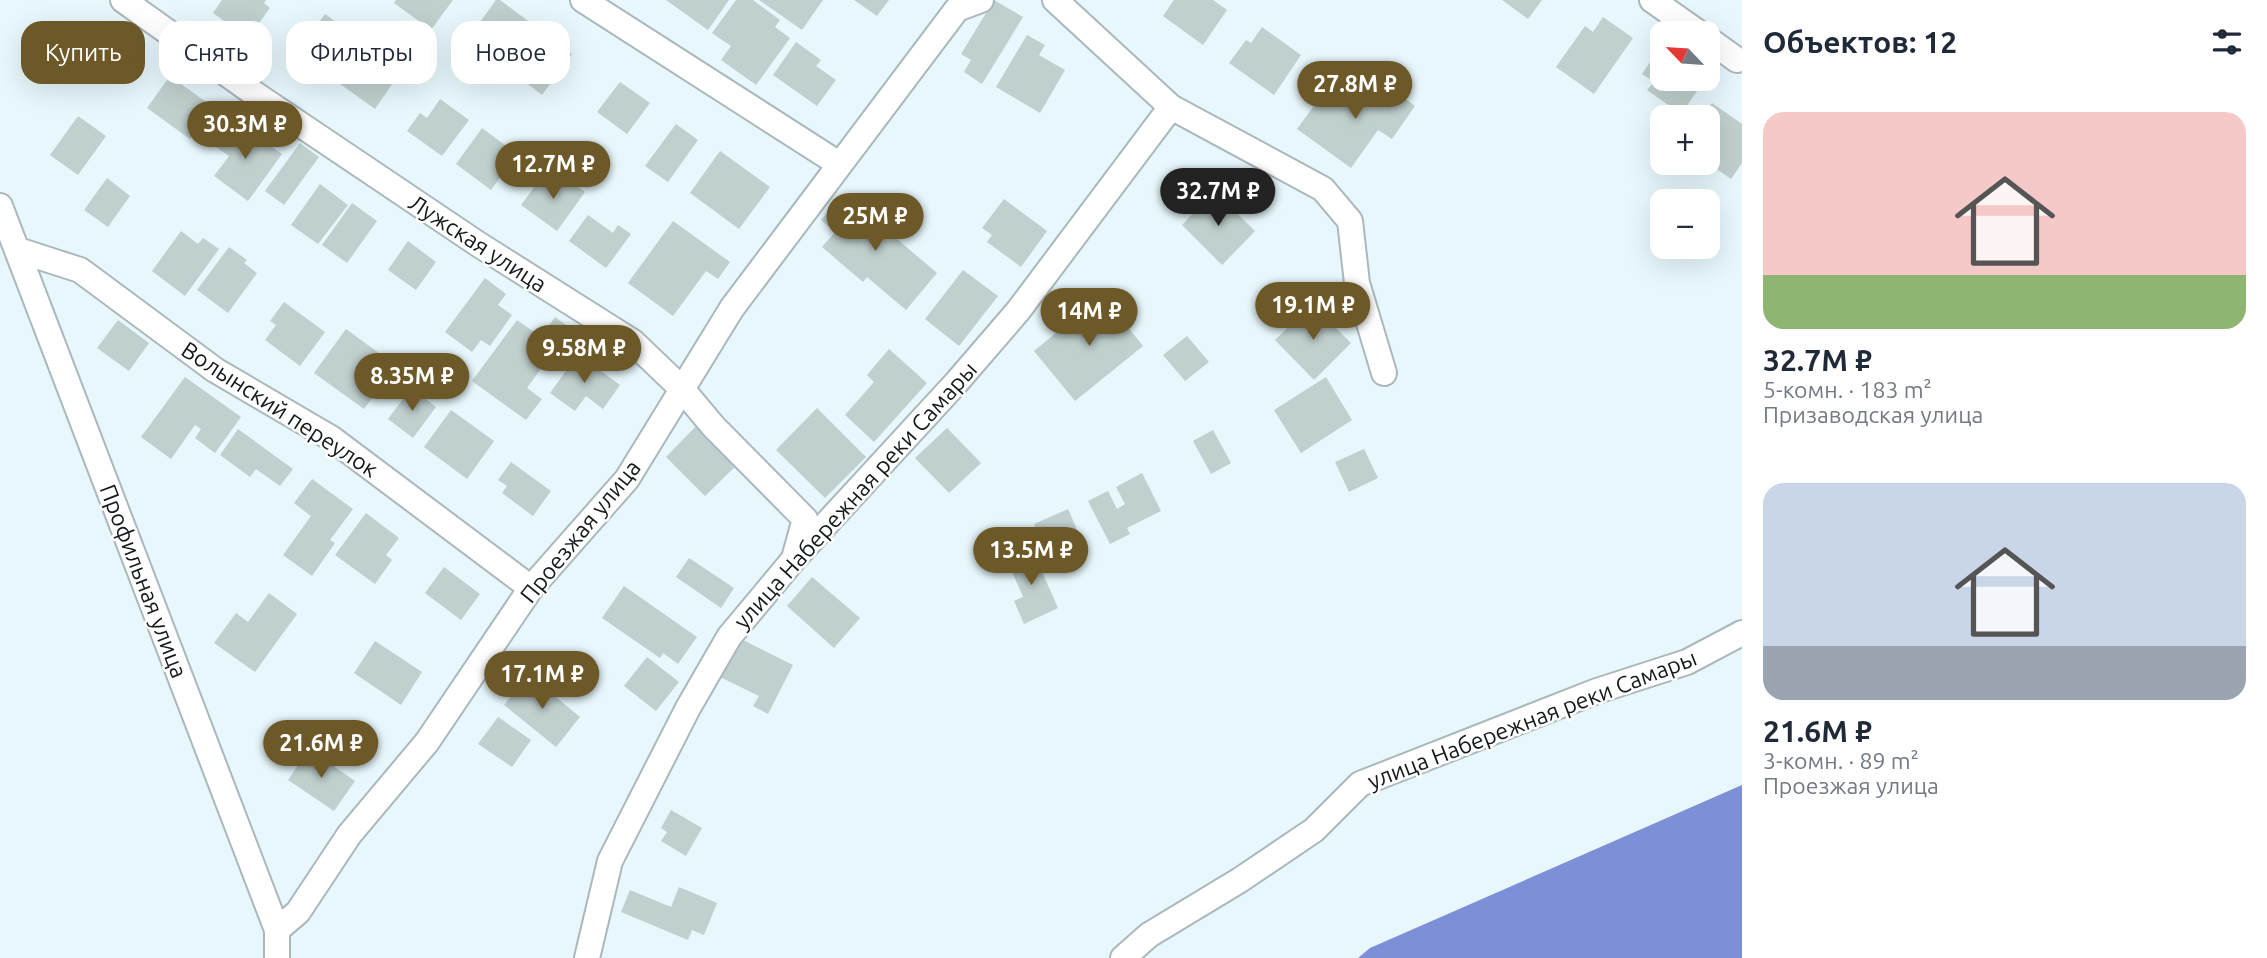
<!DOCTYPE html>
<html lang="ru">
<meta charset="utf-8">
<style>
:root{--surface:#fff;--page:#f2f2f3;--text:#1f2937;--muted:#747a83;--accent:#6d5827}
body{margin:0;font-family:Ubuntu,sans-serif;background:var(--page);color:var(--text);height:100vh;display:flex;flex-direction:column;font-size:26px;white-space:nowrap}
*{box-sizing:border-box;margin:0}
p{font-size:23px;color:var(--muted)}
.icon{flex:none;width:38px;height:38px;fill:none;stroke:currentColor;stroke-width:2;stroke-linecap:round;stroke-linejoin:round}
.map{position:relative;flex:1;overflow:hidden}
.side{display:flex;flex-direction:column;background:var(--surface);width:525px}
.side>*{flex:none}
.top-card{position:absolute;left:21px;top:21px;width:665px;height:63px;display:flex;gap:14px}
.needle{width:46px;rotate:295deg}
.fabs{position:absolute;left:1650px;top:21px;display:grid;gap:14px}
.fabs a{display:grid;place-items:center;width:70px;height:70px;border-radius:14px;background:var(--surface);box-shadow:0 7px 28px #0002;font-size:35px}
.price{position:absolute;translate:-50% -60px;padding:0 16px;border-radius:24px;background:var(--accent);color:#fff;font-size:23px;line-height:46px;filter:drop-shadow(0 2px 4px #0008)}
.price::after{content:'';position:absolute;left:50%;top:42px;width:21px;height:16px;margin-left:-10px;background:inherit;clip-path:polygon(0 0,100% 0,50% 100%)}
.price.selected{background:#222;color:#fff}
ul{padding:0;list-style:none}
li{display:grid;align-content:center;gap:14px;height:371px;padding:0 21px}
li span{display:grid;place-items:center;height:217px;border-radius:21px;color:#555}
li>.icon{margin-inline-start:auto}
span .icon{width:126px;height:126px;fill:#fffc;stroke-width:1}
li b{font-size:30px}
h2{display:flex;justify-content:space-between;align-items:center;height:84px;padding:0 21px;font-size:30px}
.chip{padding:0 24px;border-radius:21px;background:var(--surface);box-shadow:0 7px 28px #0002;font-size:24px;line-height:63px}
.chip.selected{background:var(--accent);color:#fff}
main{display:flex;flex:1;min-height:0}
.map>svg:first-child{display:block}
.water{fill:#7d8fd6}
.building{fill:#c0d0cf}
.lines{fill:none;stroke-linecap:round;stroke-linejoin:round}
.minor-casing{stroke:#aab8bd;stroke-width:28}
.minor{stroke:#fff;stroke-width:24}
.labels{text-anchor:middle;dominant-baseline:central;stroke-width:5;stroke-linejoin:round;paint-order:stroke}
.street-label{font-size:23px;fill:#14191b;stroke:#fff}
</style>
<main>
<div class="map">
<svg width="1742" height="958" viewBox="0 0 1742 958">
<rect width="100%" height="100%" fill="#e7f7fc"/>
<polygon class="water" points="1742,785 1742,958 1358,958 1370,948"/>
<g class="building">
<polygon points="222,0 266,0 264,3 270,8 248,38 213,13"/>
<polygon points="396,0 453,0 431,30 394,3"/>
<polygon points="496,0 500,0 546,34 515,76 467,40"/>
<polygon points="666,0 729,0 708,30"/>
<polygon points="736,0 753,0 780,20 775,27 790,38 756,85 721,60 731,46 712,33"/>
<polygon points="759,0 823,0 802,30"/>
<polygon points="854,0 889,0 877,16"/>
<polygon points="994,0 1023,17 982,84 964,72 971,60 961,54"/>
<polygon points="1174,0 1213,0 1227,10 1203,45 1163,16"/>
<polygon points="1502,0 1542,0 1528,19"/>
<polygon points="325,14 357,37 327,78 305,62 316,46 307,39"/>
<polygon points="1603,17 1633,38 1594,94 1556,67 1585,26 1593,32"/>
<polygon points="1262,27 1301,55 1274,95 1229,63 1246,40 1251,43"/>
<polygon points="102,30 133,52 109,84 82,64 92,50 90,48"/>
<polygon points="1027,35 1045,45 1039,55 1065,70 1040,113 996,87"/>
<polygon points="549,38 572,54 542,95 520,78"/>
<polygon points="371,42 392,57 383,70 395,80 375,109 340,84"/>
<polygon points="796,42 821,60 816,66 836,80 817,106 773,75"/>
<polygon points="1657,52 1662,56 1662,79 1694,79 1702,84 1681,114 1647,90 1654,82 1642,74"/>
<polygon points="170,76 213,107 190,139 147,108"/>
<polygon points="620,82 650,103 627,134 597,112"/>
<polygon points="1357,83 1374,96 1383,83 1415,106 1392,139 1378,130 1351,168 1297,129 1324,92 1333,99 1336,94 1345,100"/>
<polygon points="440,99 469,120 442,156 407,131 420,113 427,118"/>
<polygon points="1712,103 1742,124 1742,163 1731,179 1708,163 1708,117 1701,117"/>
<polygon points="78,116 106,136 78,175 50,155"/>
<polygon points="235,121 282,154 248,201 214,176 229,156 216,147"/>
<polygon points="676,124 698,140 668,182 645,166"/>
<polygon points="482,128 517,154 491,190 456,164"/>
<polygon points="300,143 319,157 284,205 265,191"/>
<polygon points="720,151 770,187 739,229 690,193"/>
<polygon points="542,177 556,188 564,177 585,192 557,231 521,205"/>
<polygon points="107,178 130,196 108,227 84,210"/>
<polygon points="320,184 348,205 318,244 291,225"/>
<polygon points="1214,191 1255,231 1222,265 1182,225"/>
<polygon points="844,194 937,273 906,310 867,277 863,282 822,247 835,232 821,220"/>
<polygon points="1004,199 1047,231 1021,267 987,242 992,235 982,228"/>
<polygon points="352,203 377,221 347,263 322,245"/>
<polygon points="588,215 613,233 618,225 631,234 606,268 569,241"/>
<polygon points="673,221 730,262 718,279 706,271 673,316 628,283"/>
<polygon points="181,231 198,244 203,238 219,249 185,296 152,271"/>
<polygon points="408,241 436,262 416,290 388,270"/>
<polygon points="229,247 247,260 244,263 257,273 228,313 197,290"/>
<polygon points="963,270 998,296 959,346 925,319"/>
<polygon points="485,278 506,294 498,305 512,315 490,346 481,340 472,352 445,332"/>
<polygon points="1102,295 1143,346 1075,401 1034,351"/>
<polygon points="284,302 325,332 300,366 265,340 276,325 270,321"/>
<polygon points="1312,304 1351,343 1314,380 1275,340"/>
<polygon points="555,317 570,328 527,388 542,399 526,420 472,381 517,320 541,337"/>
<polygon points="118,320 149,343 129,371 97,348"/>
<polygon points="346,329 387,359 378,372 387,378 364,409 314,373"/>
<polygon points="1187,336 1209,362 1185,381 1163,355"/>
<polygon points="889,349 927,383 874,442 845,415 874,382 867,375"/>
<polygon points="578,354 620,385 603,409 586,396 575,411 550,393"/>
<polygon points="185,377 241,417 215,453 195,438 201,429 195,425 171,459 141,437"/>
<polygon points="1326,377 1352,420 1301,453 1274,410"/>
<polygon points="411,388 436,407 413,438 388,419"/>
<polygon points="817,408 866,457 825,498 776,450"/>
<polygon points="451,410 494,441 467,479 424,447"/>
<polygon points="699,423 739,463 705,496 666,457"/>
<polygon points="947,428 981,463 949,493 915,458"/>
<polygon points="238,429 293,469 280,486 256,469 250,477 220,455"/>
<polygon points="1213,430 1231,463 1211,474 1193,441"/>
<polygon points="1364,449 1378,478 1349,492 1335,462"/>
<polygon points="511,462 551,491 533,516 502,493 507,486 498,480"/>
<polygon points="1142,473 1161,511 1127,528 1130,534 1110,544 1088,501 1108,491 1117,509 1125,504 1116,487"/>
<polygon points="312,479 353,509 330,540 335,543 312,576 283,555 311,516 294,503"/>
<polygon points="1068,509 1086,550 1072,556 1075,562 1055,571 1034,524"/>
<polygon points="366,513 399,538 386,555 392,560 375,584 335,555"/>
<polygon points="1032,549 1058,608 1024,624 1014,601 1023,597 1007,560"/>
<polygon points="689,558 734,588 721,608 676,577"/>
<polygon points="444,567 480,594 461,620 425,593"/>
<polygon points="812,577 860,618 834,648 787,606"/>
<polygon points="624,586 697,637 678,664 663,653 660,658 602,618"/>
<polygon points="269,593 297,614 255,672 214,643 236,613 248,622"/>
<polygon points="739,638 793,665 768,714 753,706 759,696 720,677"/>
<polygon points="375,641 422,672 401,705 354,673"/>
<polygon points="647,657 679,682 656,711 624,686"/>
<polygon points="529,675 580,717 556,747 504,705"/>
<polygon points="498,717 531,740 512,767 478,744"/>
<polygon points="309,749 355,781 334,811 288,780"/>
<polygon points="671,810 702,828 686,856 661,841 667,832 661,828"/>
<polygon points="679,887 717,903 704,935 692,930 688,940 621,912 630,890 671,907"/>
</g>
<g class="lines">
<defs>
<g id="minor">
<polyline points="123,0 255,94 478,244 633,342 682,389 713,426 805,519 795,555"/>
<polyline points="583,0 839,164"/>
<polyline points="1055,0 1171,107 1323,189 1350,221 1357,283 1384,373"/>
<polyline points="1652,0 1699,33"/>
<polyline points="1708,39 1737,60"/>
<polyline points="0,206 277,930 277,958"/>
<polyline points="18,250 80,270 215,370 331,438 531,588"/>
<polyline points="277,930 298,912 349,835 427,742 531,588 627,479 732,308 957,9 981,0"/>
<polyline points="587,958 610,861 688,708 729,637 794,559 956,383 1018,311 1171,107"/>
<polyline points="1123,958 1149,935 1240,880 1314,830 1360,784 1597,691 1687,662 1742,633"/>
</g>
</defs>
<use href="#minor" class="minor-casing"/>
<use href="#minor" class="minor"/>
</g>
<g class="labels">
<g class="street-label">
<text transform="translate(478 243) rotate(33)">Лужская улица</text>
<text transform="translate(280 409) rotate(33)">Волынский переулок</text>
<text transform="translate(855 495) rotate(-48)">улица Набережная реки Самары</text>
<text transform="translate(580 531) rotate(-51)">Проезжая улица</text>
<text transform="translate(144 581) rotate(69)">Профильная улица</text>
<text transform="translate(1532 719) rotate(-21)">улица Набережная реки Самары</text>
</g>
</g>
</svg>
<div class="fabs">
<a><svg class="needle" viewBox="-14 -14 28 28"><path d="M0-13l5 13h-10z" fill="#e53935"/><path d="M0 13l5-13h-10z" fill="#747a83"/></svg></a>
<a>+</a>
<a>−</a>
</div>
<b class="price" style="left:1355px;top:121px">27.8M ₽</b>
<b class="price" style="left:245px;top:161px">30.3M ₽</b>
<b class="price" style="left:553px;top:201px">12.7M ₽</b>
<b class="price selected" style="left:1218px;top:228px">32.7M ₽</b>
<b class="price" style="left:875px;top:253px">25M ₽</b>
<b class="price" style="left:1313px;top:342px">19.1M ₽</b>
<b class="price" style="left:1089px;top:348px">14M ₽</b>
<b class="price" style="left:584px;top:385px">9.58M ₽</b>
<b class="price" style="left:412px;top:413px">8.35M ₽</b>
<b class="price" style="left:1031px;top:587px">13.5M ₽</b>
<b class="price" style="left:542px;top:711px">17.1M ₽</b>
<b class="price" style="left:321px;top:780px">21.6M ₽</b>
<div class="top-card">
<a class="chip selected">Купить</a>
<a class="chip">Снять</a>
<a class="chip">Фильтры</a>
<a class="chip">Новое</a>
</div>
</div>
<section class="side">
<h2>Объектов: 12<svg class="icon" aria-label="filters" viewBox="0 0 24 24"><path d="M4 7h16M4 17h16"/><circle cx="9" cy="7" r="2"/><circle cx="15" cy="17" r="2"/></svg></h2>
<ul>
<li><span style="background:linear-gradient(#f6c9c9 75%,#8fb573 0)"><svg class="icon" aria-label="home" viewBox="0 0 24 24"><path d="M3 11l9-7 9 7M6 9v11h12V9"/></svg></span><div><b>32.7M ₽</b><p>5-комн. · 183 m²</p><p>Призаводская улица</p></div></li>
<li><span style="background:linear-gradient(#c9d6e8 75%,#9aa5b1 0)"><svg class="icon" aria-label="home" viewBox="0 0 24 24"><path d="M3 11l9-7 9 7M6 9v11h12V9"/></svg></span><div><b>21.6M ₽</b><p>3-комн. · 89 m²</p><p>Проезжая улица</p></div></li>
</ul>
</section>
</main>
